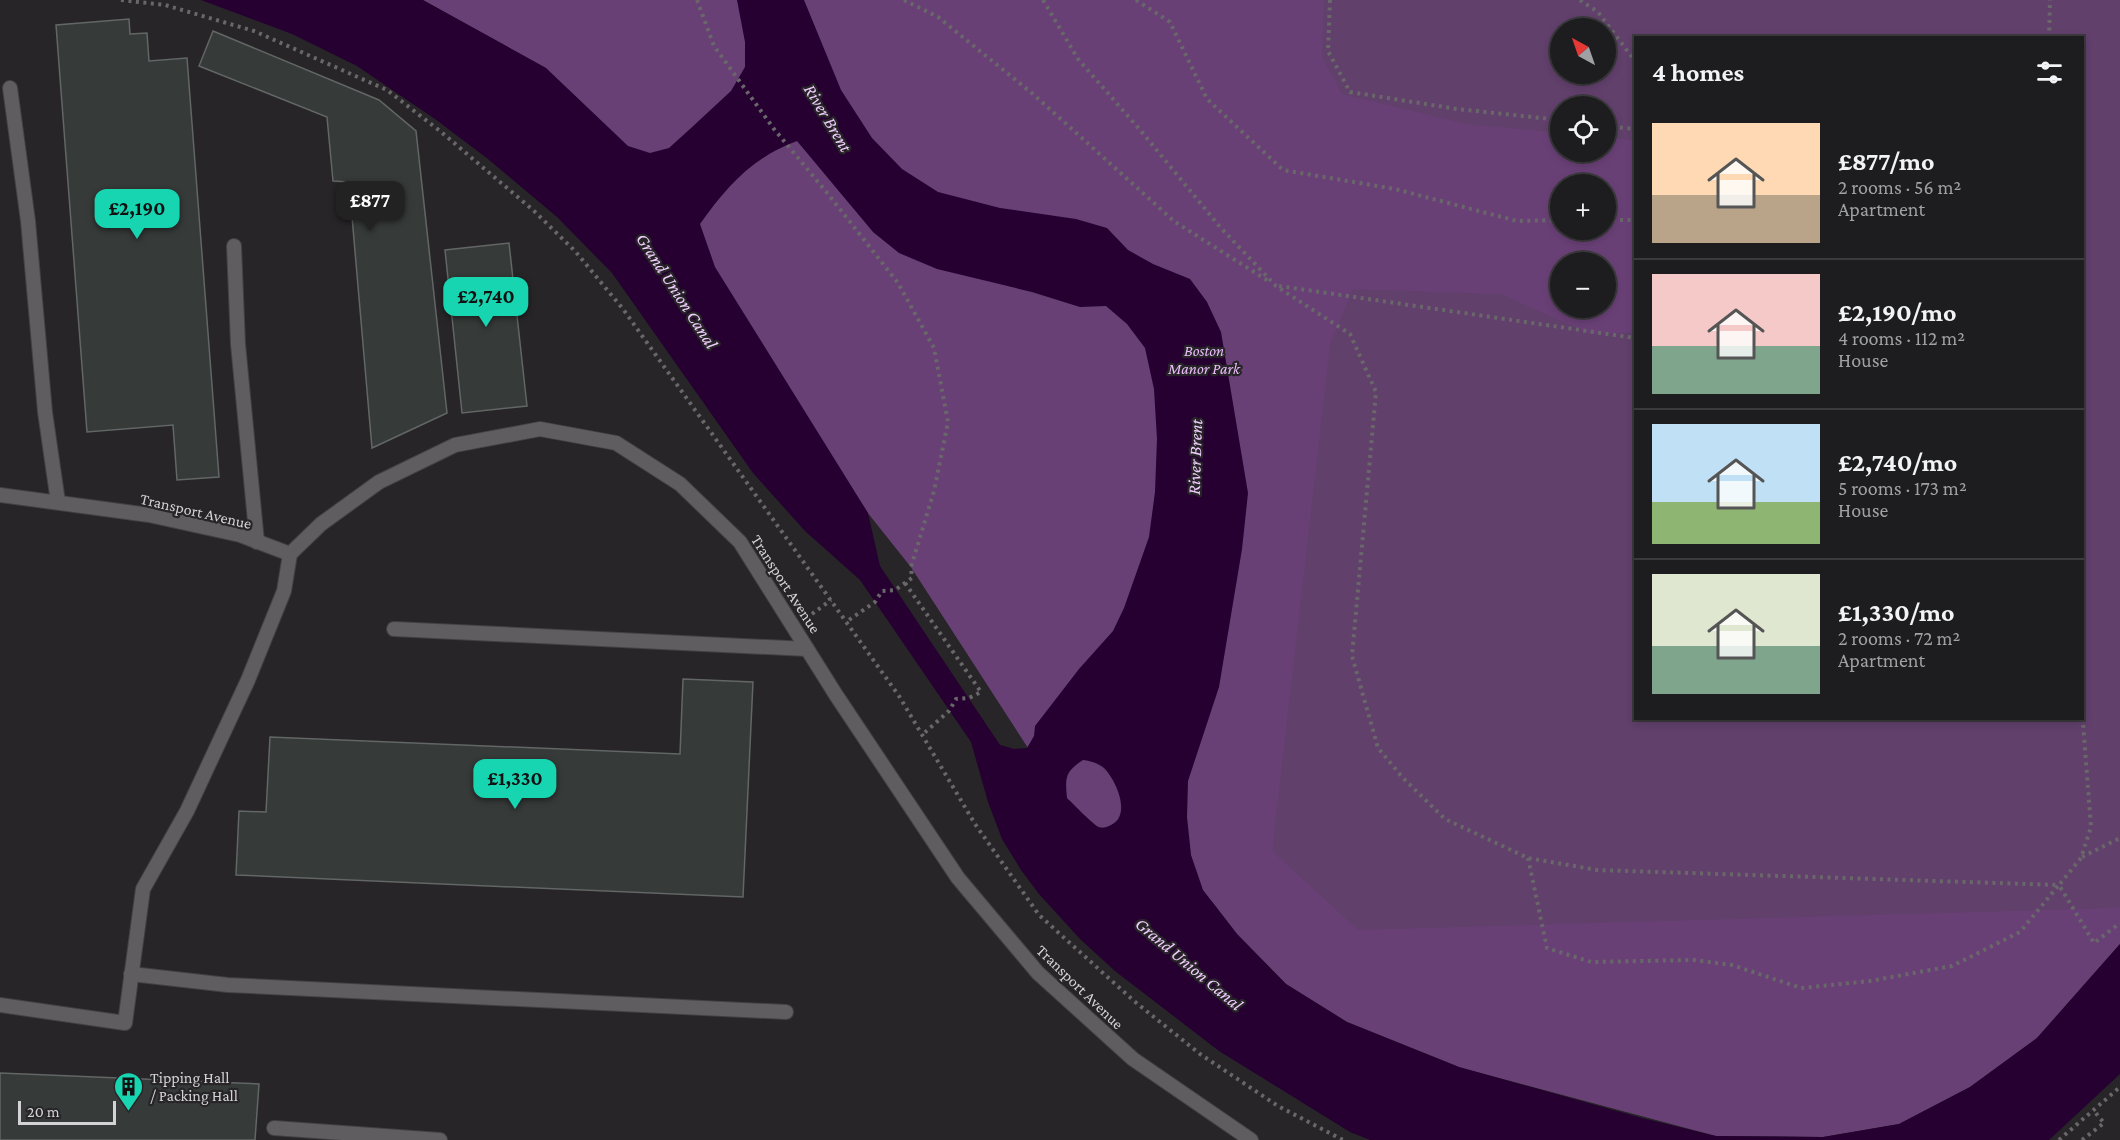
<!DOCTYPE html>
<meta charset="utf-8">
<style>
:root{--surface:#1d1c1e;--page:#2a292b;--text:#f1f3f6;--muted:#a0a1a4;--line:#3b3a3c;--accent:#18d5b2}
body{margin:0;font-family:"Crimson Pro",serif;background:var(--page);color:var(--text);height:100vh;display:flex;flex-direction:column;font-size:22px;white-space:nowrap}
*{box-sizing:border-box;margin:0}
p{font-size:20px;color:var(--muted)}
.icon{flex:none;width:33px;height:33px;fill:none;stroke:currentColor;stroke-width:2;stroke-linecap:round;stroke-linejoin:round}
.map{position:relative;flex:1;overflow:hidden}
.drawer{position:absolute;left:1634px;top:36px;width:450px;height:684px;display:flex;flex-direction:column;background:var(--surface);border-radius:0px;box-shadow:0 3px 9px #0003,0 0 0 2px var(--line)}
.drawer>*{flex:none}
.needle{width:39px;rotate:320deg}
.fabs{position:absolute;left:1550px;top:18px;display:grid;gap:12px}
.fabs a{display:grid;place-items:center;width:66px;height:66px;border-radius:50%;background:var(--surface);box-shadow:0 3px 9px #0003,0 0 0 2px var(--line);font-size:30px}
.scale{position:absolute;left:18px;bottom:15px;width:98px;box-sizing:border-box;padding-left:6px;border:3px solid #d3d2d4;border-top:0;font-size:16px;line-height:21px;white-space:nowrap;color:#d3d2d4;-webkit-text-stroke:4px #272528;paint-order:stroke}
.price{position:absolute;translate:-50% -51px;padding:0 14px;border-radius:12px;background:var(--accent);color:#111;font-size:20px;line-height:39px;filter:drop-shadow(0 2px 3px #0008)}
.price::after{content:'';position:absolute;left:50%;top:36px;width:18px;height:14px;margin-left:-9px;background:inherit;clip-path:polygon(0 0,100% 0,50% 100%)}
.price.selected{background:#222;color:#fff}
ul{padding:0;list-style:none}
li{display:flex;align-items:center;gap:18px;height:150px;padding:0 18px}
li+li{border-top:2px solid var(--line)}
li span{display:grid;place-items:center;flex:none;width:168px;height:120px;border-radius:0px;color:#555}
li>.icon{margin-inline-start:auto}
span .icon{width:72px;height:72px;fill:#fffc;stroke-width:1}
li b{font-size:26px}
h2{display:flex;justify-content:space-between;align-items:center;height:72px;padding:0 18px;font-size:26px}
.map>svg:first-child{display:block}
.green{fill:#61406c;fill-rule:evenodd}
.forest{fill:#694076;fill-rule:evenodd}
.water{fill:#250031;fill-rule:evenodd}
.building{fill:#363a39;stroke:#626665;stroke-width:1.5}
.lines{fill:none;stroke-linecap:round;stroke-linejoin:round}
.lane-casing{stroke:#434144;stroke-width:16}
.path{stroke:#69676a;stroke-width:4;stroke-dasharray:3 4.5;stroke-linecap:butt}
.lane{stroke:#5f5d60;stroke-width:14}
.labels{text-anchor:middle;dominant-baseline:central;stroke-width:4.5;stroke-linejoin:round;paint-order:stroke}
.park-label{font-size:16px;font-style:italic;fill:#ebbbfc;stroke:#272528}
.street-label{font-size:16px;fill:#d3d2d4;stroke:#272528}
.poi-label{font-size:16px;fill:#d3d2d4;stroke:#272528;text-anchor:start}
.water-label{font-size:18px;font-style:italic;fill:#f2ceff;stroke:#272528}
</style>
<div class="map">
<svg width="2120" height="1140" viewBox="0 0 2120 1140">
<rect width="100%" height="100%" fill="#272528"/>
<path class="green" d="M423 0H2120V944L1716 1136 1459 1067 1064 802 911 567 868 513 546 68ZM1560 28H1605V74H1560ZM1635 38H2082V718H1635ZM1560 106H1605V152H1560ZM1560 184H1605V230H1560ZM1560 262H1605V308H1560Z"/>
<g class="forest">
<polygon points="423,0 737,0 745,42 745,66 731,91 669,148 650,153 628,146 546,68"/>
<path d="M804 0H1324L1322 57 1342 94 1465 124 1560 133V152H1605V138L1635 140V332L1591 334 1501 294 1353 289 1330 344 1272 851 1358 930 2120 908V944L2037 1038 1970 1087 1899 1124 1823 1137 1717 1136 1459 1067 1347 1022 1286 984 1237 934 1203 890 1191 855 1187 817 1188 781 1219 687 1242 549 1248 493 1221 333 1207 302 1190 279 1153 264 1128 250 1107 228 1000 208 938 192 902 169 872 138 841 90ZM1560 184H1605V230H1560ZM1560 262H1605V308H1560Z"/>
<path d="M797 141 816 161 844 198 994 282 1080 307 1106 306 1127 324 1145 348 1154 389 1157 438 1155 492 1149 537 1124 608 1113 631 1079 669 1059 696 1028 748 911 567 868 513 715 267 700 224C730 182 749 161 797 141Z"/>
<path d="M1083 760C1128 768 1131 837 1099 827 1092 824 1074 805 1067 798 1065 777 1065 773 1083 760Z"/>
</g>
<path class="water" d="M201 0H423L546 68 628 146 650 153 669 148 690 129 731 91 745 67V42L737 0H804L841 90 872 138 902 169 938 192 1000 208 1076 219 1107 228 1128 250 1153 264 1190 279 1207 302 1221 332 1248 493 1242 549 1219 687 1188 781 1187 817 1191 855 1203 890 1237 934 1286 984 1347 1022 1459 1067 1642 1118 1716 1136 1823 1137 1899 1124 1970 1087 2037 1038 2120 944V1074L2049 1140H1370L1350 1132 1219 1051 1115 971 1080 939 1039 894 1021 870 1002 839 988 802 971 742 860 580 805 531 753 473 612 273 557 217 488 159 435 119 357 66 292 34ZM797 141 873 232 899 253 937 269 1032 292 1080 307 1106 306 1127 324 1145 348 1154 389 1157 439 1155 492 1149 537 1124 608 1113 631 1079 669 1035 726 1034 736 1027 748 1014 749 1000 745 880 566 868 513 715 267 700 224C727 186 753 157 797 141ZM1083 760C1091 761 1098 763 1104 768 1116 780 1132 815 1111 825 1107 827 1102 829 1098 827 1094 825 1072 803 1067 798 1065 777 1065 772 1083 760Z"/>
<g class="building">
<polygon points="129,19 130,34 147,33 149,61 187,58 219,477 177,480 173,425 87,432 56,25"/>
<polygon points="213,31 379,100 416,131 447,413 372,448 349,182 333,181 327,117 199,66"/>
<polygon points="509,243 527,406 462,413 445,250"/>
<polygon points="683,679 753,682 743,897 236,875 239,811 266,812 270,737 680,754"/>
<polygon points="0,1073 259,1084 255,1140 0,1140"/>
</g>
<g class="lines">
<defs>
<g id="lane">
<polyline points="10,88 28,221 45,412 58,502"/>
<polyline points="234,246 238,344 257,542"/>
<polyline points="0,495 149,515 240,535 290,554 321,524 379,482 455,445 540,429 616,443 680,484 740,542 836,695 958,878 1038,973 1133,1059 1251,1140"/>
<polyline points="394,629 807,649"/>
<polyline points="131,974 228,985 786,1012"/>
<polyline points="0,1005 125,1023 143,889 187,811 248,680 284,591 290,554"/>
<polyline points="274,1128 440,1140"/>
</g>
</defs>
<use href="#lane" class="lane-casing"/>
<g class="path">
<polyline points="121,0 165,5 254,31 387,90 440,131 533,210 575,251 623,309 899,696 975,824 1039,915 1134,1001 1200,1054 1278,1106 1343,1140"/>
<polyline points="697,0 714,46 774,129 828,194 898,283 934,348 948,422 934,491 911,567 912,578 895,590 882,591 875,602 846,622"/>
<polyline points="904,0 938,17 1033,94 1175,222 1270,282"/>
<polyline points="1043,0 1078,59 1141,131 1220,227 1276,286 1350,334 1376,392 1352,656 1378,748 1403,778 1445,819 1528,858 1597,870 2059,885"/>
<polyline points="1136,0 1170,22 1207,99 1283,170 1395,189 1517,221 1560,220"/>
<polyline points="1330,0 1328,51 1350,92 1457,109 1560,120"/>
<polyline points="1580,0 1598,12 1635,61"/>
<polyline points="2049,38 2050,0"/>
<polyline points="1605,126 1635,129"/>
<polyline points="1605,220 1635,220"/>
<polyline points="1279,286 1635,338"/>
<polyline points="905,583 981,692 969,698 956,699 949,711 922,735"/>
<polyline points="812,614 831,600"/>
<polyline points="2082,710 2091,827 2081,858 2059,885 2094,943 2120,923"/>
<polyline points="2082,857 2120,838"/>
<polyline points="1528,858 1547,948 1591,962 1694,960 1732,965 1801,988 1870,981 1952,966 2020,932 2058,886"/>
<polyline points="2059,1140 2120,1087"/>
<polyline points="2082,1140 2104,1123 2094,1111"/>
</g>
<use href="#lane" class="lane"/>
</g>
<defs>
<symbol id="building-pin" viewBox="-11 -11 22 30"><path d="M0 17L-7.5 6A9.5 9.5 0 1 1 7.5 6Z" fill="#18d5b2" stroke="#272528"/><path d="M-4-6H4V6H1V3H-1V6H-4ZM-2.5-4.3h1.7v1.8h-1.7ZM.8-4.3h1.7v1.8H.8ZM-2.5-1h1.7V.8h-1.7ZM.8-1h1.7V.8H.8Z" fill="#111"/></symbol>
</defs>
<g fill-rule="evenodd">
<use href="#building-pin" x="112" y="1070" width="33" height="45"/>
</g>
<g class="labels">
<g class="park-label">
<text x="1204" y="350">Boston<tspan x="1204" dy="18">Manor Park</tspan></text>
</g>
<g class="street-label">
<text transform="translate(196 511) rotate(13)">Transport Avenue</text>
<text transform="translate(786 584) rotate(57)">Transport Avenue</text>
<text transform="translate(1080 987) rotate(44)">Transport Avenue</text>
</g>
<g class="poi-label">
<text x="150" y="1077">Tipping Hall<tspan x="150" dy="18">/ Packing Hall</tspan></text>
</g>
<g class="water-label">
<text transform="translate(828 118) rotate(59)">River Brent</text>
<text transform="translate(677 291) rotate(57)">Grand Union Canal</text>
<text transform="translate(1195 457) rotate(-88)">River Brent</text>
<text transform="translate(1189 964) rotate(40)">Grand Union Canal</text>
</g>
</g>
</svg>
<div class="fabs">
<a><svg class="needle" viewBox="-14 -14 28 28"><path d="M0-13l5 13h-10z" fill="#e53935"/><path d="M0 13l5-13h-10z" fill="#a0a1a4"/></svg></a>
<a><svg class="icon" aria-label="locate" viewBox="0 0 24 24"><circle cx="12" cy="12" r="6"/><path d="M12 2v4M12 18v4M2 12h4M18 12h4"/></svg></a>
<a>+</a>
<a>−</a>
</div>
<div class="scale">20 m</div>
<b class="price selected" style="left:370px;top:232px">£877</b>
<b class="price" style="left:137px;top:240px">£2,190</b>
<b class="price" style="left:486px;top:328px">£2,740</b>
<b class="price" style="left:515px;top:810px">£1,330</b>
<section class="drawer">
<h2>4 homes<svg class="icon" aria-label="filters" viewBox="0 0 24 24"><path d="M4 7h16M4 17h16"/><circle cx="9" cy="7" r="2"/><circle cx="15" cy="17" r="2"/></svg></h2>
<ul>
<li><span style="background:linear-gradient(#ffd9b3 60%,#b9a48a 0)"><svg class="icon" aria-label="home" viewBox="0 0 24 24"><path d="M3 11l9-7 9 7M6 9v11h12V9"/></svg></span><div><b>£877/mo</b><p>2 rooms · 56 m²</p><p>Apartment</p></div></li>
<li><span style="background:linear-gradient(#f6c9c9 60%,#7fa58c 0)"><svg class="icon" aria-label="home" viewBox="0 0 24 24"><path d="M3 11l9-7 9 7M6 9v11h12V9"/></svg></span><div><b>£2,190/mo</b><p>4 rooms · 112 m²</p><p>House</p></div></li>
<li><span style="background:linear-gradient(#bfe0f5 65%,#8fb573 0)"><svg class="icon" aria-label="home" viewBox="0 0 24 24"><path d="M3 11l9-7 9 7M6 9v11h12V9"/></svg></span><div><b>£2,740/mo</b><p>5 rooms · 173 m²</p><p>House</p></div></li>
<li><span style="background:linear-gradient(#dfe7d0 60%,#7fa58c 0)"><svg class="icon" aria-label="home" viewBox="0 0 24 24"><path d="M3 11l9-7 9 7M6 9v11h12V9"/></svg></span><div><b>£1,330/mo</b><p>2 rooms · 72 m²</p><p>Apartment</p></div></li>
</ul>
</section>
</div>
